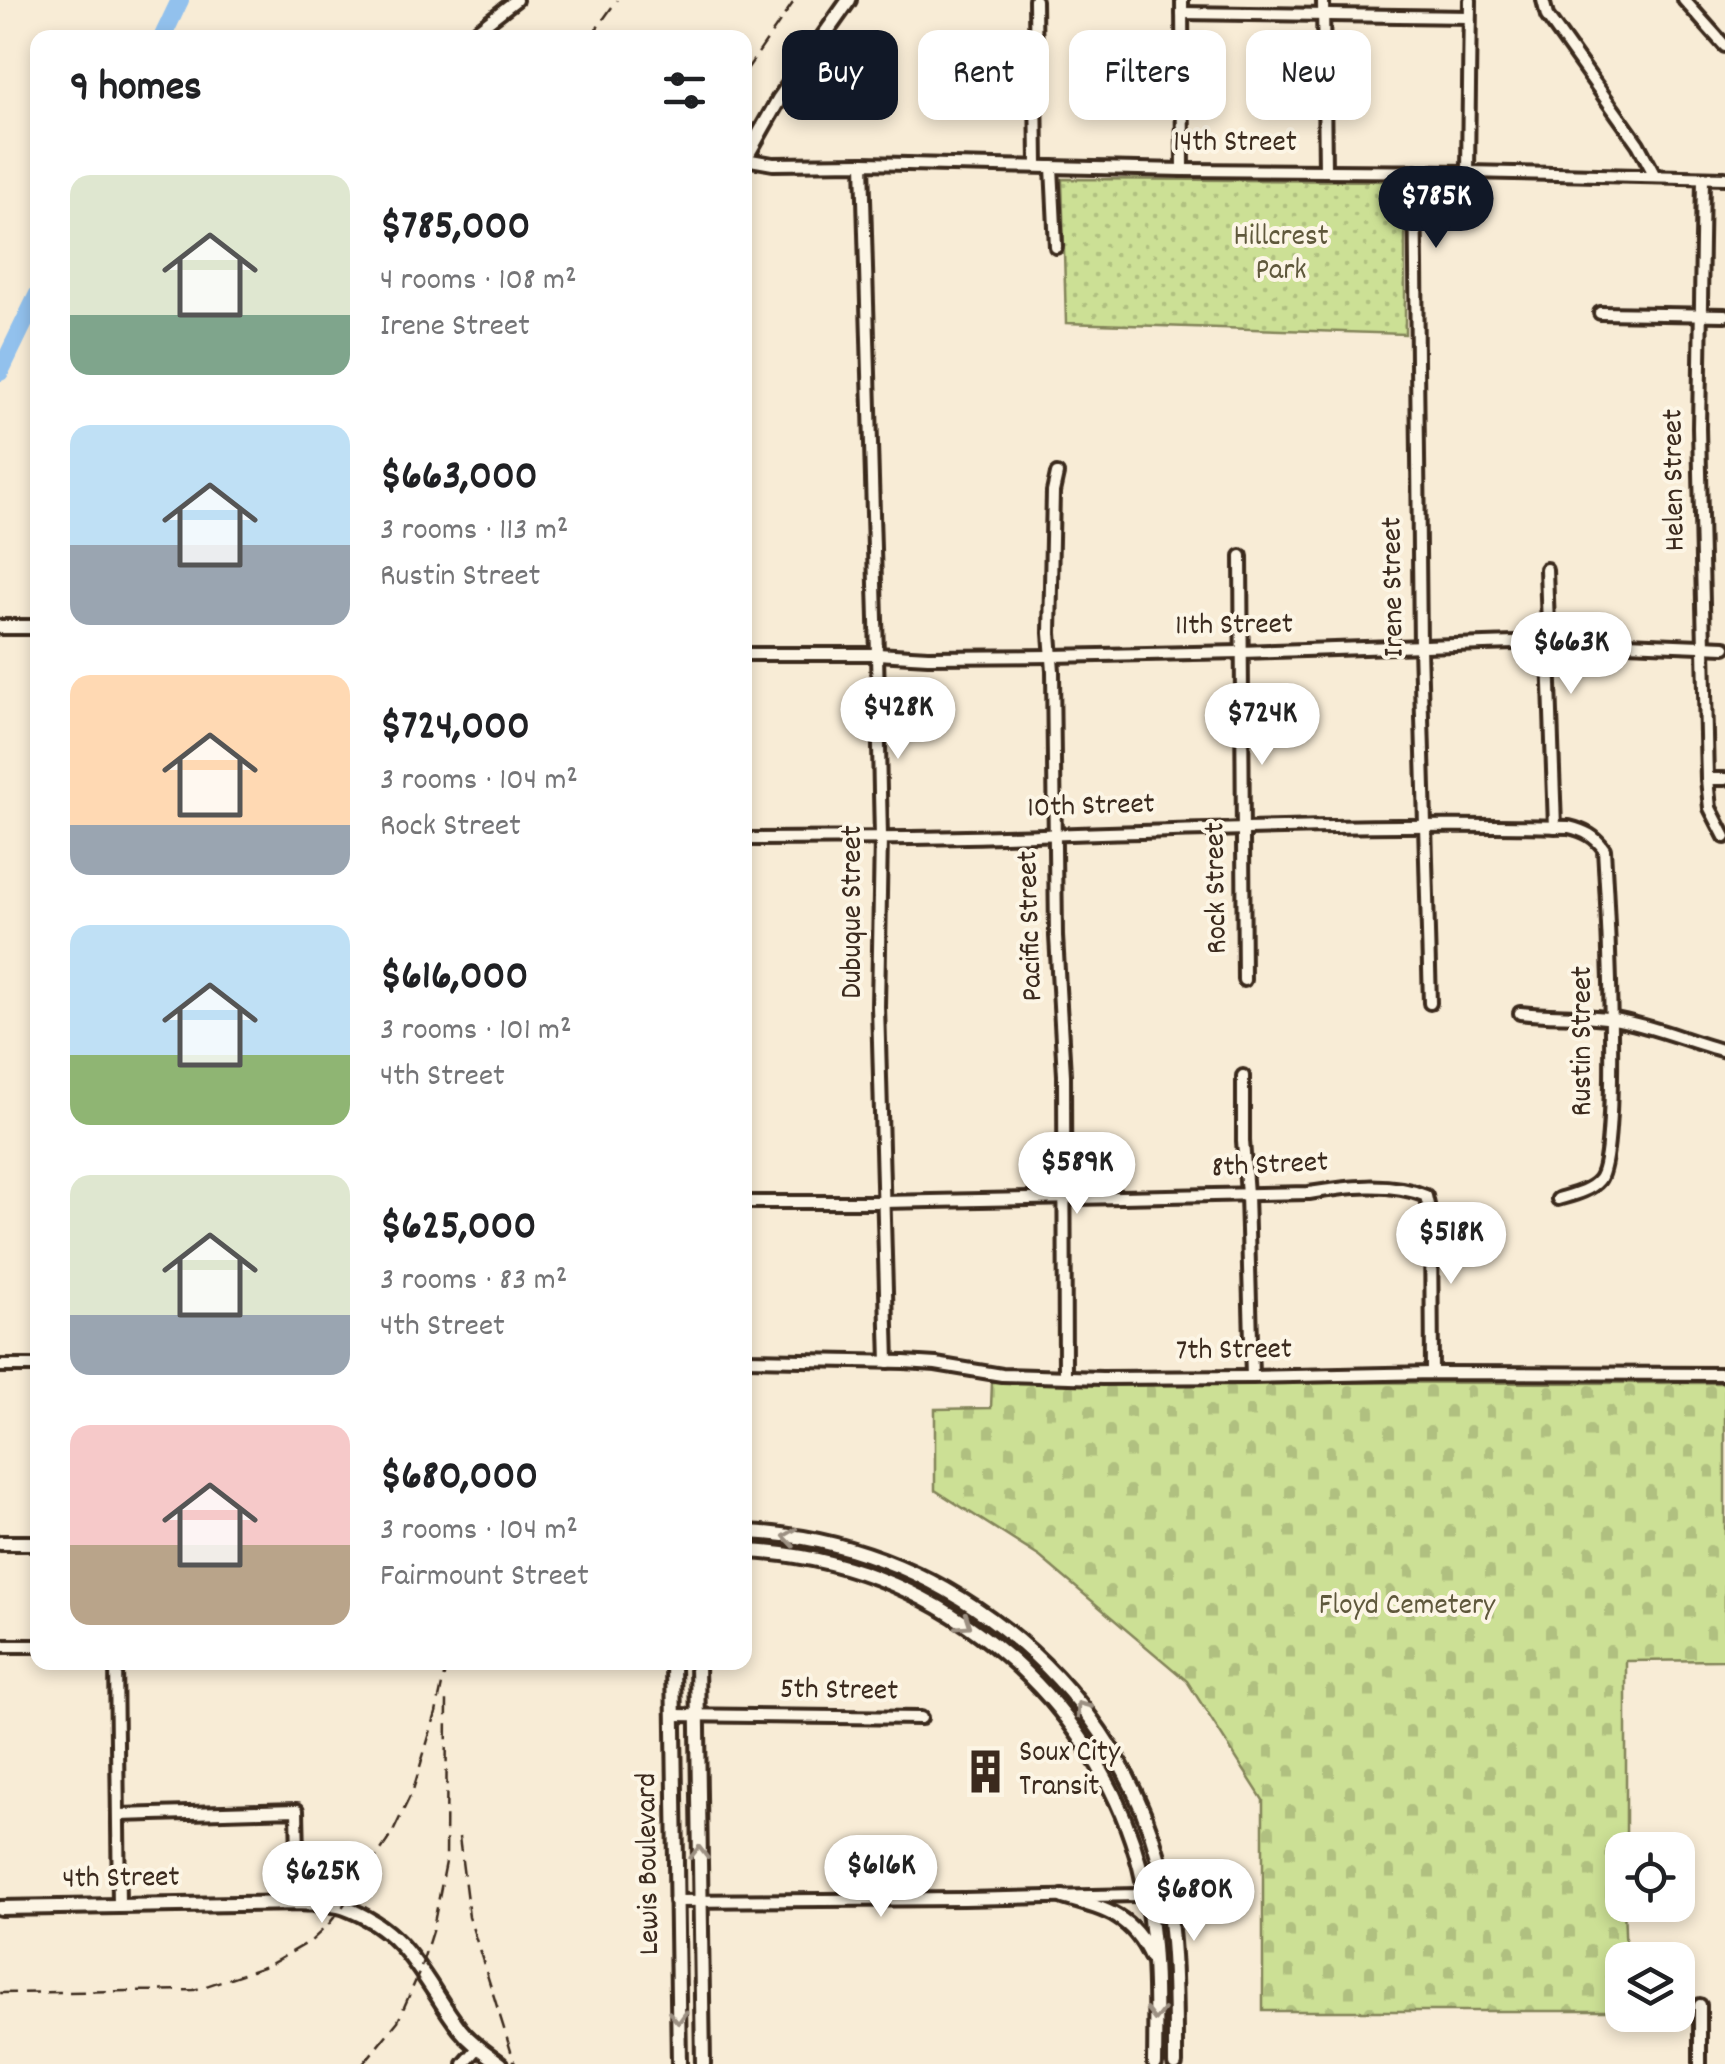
<!DOCTYPE html>
<meta charset="utf-8">
<style>
:root{--surface:#fff;--page:#f2f2f2;--text:#202124;--muted:#757577;--accent:#111827}
body{margin:0;font-family:Dekko,sans-serif;background:var(--page);color:var(--text);height:100vh;display:flex;flex-direction:column;font-size:38px;white-space:nowrap}
*{box-sizing:border-box;margin:0}
p{font-size:32px;color:var(--muted)}
.icon{flex:none;width:55px;height:55px;fill:none;stroke:currentColor;stroke-width:2;stroke-linecap:round;stroke-linejoin:round}
.map{position:relative;flex:1;overflow:hidden}
.drawer{position:absolute;left:30px;top:30px;width:722px;height:1640px;display:flex;flex-direction:column;background:var(--surface);border-radius:20px;box-shadow:0 5px 15px #0003}
.drawer>*{flex:none}
.top-card{position:absolute;left:782px;top:30px;width:792px;height:90px;display:flex;gap:20px}
.buttons{position:absolute;left:1605px;top:1832px;display:grid;gap:20px}
.buttons a{display:grid;place-items:center;width:90px;height:90px;border-radius:20px;background:var(--surface);box-shadow:0 5px 15px #0003;font-size:50px}
.price{position:absolute;translate:-50% -85px;padding:0 22px;border-radius:35px;background:#fff;color:#222;font-size:32px;line-height:65px;filter:drop-shadow(0 2px 5px #0008)}
.price::after{content:'';position:absolute;left:50%;top:60px;width:30px;height:22px;margin-left:-15px;background:inherit;clip-path:polygon(0 0,100% 0,50% 100%)}
.price.active{background:var(--accent);color:#fff}
ul{padding:0;list-style:none}
li{display:flex;align-items:center;gap:30px;height:250px;padding:0 40px}
li span{display:grid;place-items:center;flex:none;width:280px;height:200px;border-radius:20px;color:#555}
li>.icon{margin-inline-start:auto}
span .icon{width:120px;height:120px;fill:#fffc;stroke-width:1}
li b{font-size:42px}
h2{display:flex;justify-content:space-between;align-items:center;height:120px;padding:0 40px;font-size:42px}
.chip{padding:0 35px;border-radius:20px;background:var(--surface);box-shadow:0 5px 15px #0003;font-size:35px;line-height:90px}
.chip.active{background:var(--accent);color:#fff}
.map>svg:first-child{display:block}
.cemetery{fill:url(#cemetery-stones);stroke:#84855a;stroke-width:2.5}
.park{fill:url(#park-dots);stroke:#84855a;stroke-width:2.5}
.lines{fill:none;stroke-linecap:round;stroke-linejoin:round}
.river{stroke:#92c1ed;stroke-width:18}
.minor-casing{stroke:#3b2a1e;stroke-width:18}
.major-casing{stroke:#3b2a1e;stroke-width:20}
.minor{stroke:#fcf5e5;stroke-width:10}
.major{stroke:#fcf5e5;stroke-width:12}
.rail{stroke:#3b2a1e;stroke-width:2.5;stroke-dasharray:15 8;stroke-linecap:butt}
.oneway{stroke:#9c9082}
.labels{text-anchor:middle;dominant-baseline:central;stroke-width:8;stroke-linejoin:round;paint-order:stroke}
.street-label{font-size:30px;fill:#3b2a1e;stroke:#fcf5e5}
.park-label{font-size:30px;fill:#5f583c;stroke:#fcf5e5}
.poi-label{font-size:30px;fill:#3b2a1e;stroke:#fcf5e5;text-anchor:start}
</style>
<div class="map">
<svg width="1725" height="2064" viewBox="0 0 1725 2064">
<defs>
<pattern id="cemetery-stones" width="16" height="16" patternUnits="userSpaceOnUse" patternTransform="scale(2.5)"><rect width="16" height="16" fill="#cce095"/><path d="M2 7V4a2 2 0 0 1 4 0v3zM10 15v-3a2 2 0 0 1 4 0v3z" fill="#b0c080"/></pattern>
<pattern id="park-dots" width="8" height="8" patternUnits="userSpaceOnUse" patternTransform="scale(2.5)"><rect width="8" height="8" fill="#cce095"/><path d="M2 2h.1M6 6h.1" fill="none" stroke="#b0c080" stroke-width="1.8" stroke-linecap="round"/></pattern>
</defs>
<rect width="100%" height="100%" fill="#f8ecd6"/>
<filter id="ink" filterUnits="userSpaceOnUse"><feTurbulence type="fractalNoise" baseFrequency=".01" numOctaves="2"/><feDisplacementMap in="SourceGraphic" scale="20" xChannelSelector="R" yChannelSelector="G"/><feConvolveMatrix kernelMatrix="1 2 1 2 8 2 1 2 1" color-interpolation-filters="sRGB"/></filter>
<g filter="url(#ink)">
<polygon class="cemetery" points="992,1382 1725,1383 1725,1660 1626,1661 1626,1850 1622,1850 1626,1960 1622,1960 1622,2011 1263,2011 1263,1800 1187,1681 1040,1557 935,1490 935,1409 991,1408"/>
<polygon class="park" points="1062,179 1405,181 1405,334 1066,323"/>
<g class="lines">
<g class="river">
<polyline points="162,38 180,0"/>
<polyline points="0,372 38,294"/>
</g>
<defs>
<g id="minor">
<polyline points="1035,0 1037,165"/>
<polyline points="1182,0 1183,170"/>
<polyline points="1323,0 1325,170"/>
<polyline points="1543,0 1547,16 1638,144 1655,176"/>
<polyline points="1684,0 1725,46"/>
<polyline points="1182,13 1469,17"/>
<polyline points="467,38 516,0"/>
<polyline points="745,159 773,164 863,163 1183,170 1468,172 1725,178"/>
<polyline points="863,163 877,654 881,837 878,1006 888,1362"/>
<polyline points="1052,167 1056,247"/>
<polyline points="1415,171 1420,646 1430,1003"/>
<polyline points="1468,172 1470,0"/>
<polyline points="1703,178 1699,428 1707,779 1710,808 1725,837"/>
<polyline points="1600,313 1725,315"/>
<polyline points="1057,474 1053,492 1050,633 1053,671 1056,936 1064,1075 1065,1376"/>
<polyline points="1241,556 1244,980"/>
<polyline points="1546,569 1555,827"/>
<polyline points="745,654 877,654 928,657 1052,656 1241,652 1577,641 1725,647"/>
<polyline points="1707,779 1725,779"/>
<path d="M745 839C819 838 893 839 966 837 1167 832 1368 822 1569 827 1585 831 1595 836 1604 849 1607 897 1621 1154 1599 1180 1590 1191 1571 1195 1558 1199"/>
<path d="M1520 1013C1551 1017 1582 1014 1613 1019 1651 1025 1687 1041 1725 1051"/>
<polyline points="1243,1076 1243,1141 1247,1194 1252,1377"/>
<path d="M745 1202H883L1309 1193C1346 1187 1390 1181 1426 1196L1431 1218 1432 1373"/>
<polyline points="745,1359 904,1362 936,1364 1002,1375 1102,1378 1252,1377 1432,1373 1725,1374"/>
<polyline points="0,1366 38,1366"/>
<polyline points="0,1646 38,1646"/>
<polyline points="116,1662 119,1905"/>
<polyline points="673,1715 921,1718"/>
<polyline points="119,1815 297,1810 299,1903"/>
<polyline points="675,1901 964,1899 1136,1895 1165,1890"/>
<polyline points="1700,2005 1700,2064"/>
<polyline points="464,2064 478,2048"/>
</g>
<g id="major">
<polyline points="745,159 779,99 849,0"/>
<polyline points="0,627 38,627"/>
<path d="M745 1532C934 1538 1110 1676 1159 1860 1176 1926 1175 1996 1175 2064"/>
<polyline points="0,1543 38,1543"/>
<path d="M745 1551C928 1557 1094 1690 1140 1867 1157 1932 1156 1998 1155 2064"/>
<polyline points="673,1662 679,2064"/>
<polyline points="697,1662 703,2064"/>
<path d="M1063 1897C1105 1909 1132 1915 1151 1957"/>
<path d="M0 1908 299 1903C314 1904 332 1903 345 1908 408 1931 423 1980 460 2029 471 2043 486 2053 501 2064"/>
</g>
</defs>
<use href="#minor" class="minor-casing"/>
<use href="#major" class="major-casing"/>
<use href="#minor" class="minor"/>
<use href="#major" class="major"/>
<g class="rail">
<polyline points="590,38 617,0"/>
<polyline points="745,72 795,0"/>
<polyline points="459,1837 469,1917 515,2064"/>
<polyline points="0,1993 194,1990 269,1965 311,1941 329,1924 343,1906 392,1834 413,1790 436,1713 447,1662"/>
<polyline points="363,2064 398,2021 419,1973 433,1928 446,1862 447,1697"/>
</g>
</g>
<defs><path id="oneway-chevron" d="M-2-3.5L2.5 0L-2 3.5" fill="none" stroke-width="1.6" stroke-linecap="round" stroke-linejoin="round" transform="scale(2.5)"/></defs>
<g class="oneway">
<use href="#oneway-chevron" transform="translate(790 1537) rotate(-172)"/>
<use href="#oneway-chevron" transform="translate(965 1623) rotate(34)"/>
<use href="#oneway-chevron" transform="translate(1082 1708) rotate(-127)"/>
<use href="#oneway-chevron" transform="translate(699 1853) rotate(-90)"/>
<use href="#oneway-chevron" transform="translate(1155 2014) rotate(90)"/>
<use href="#oneway-chevron" transform="translate(678 2017) rotate(88)"/>
</g>
</g>
<defs>
<symbol id="building-bare" viewBox="-9 -9 18 18"><path d="M-4-6H4V6H1V3H-1V6H-4ZM-2.5-4.3h1.7v1.8h-1.7ZM.8-4.3h1.7v1.8H.8ZM-2.5-1h1.7V.8h-1.7ZM.8-1h1.7V.8H.8Z" fill="#3b2a1e" stroke="#fcf5e5" stroke-width="2.5" paint-order="stroke"/></symbol>
</defs>
<g fill-rule="evenodd">
<use href="#building-bare" x="954" y="1740" width="63" height="63"/>
</g>
<g class="labels">
<g class="street-label">
<text x="1235" y="144">14th Street</text>
<text transform="translate(1676 480) rotate(-91)">Helen Street</text>
<text transform="translate(1395 587) rotate(-91)">Irene Street</text>
<text transform="translate(1234 627) rotate(-1)">11th Street</text>
<text transform="translate(1091 808) rotate(-2)">10th Street</text>
<text transform="translate(1218 888) rotate(-91)">Rock Street</text>
<text transform="translate(854 912) rotate(-90)">Dubuque Street</text>
<text transform="translate(1032 926) rotate(-92)">Pacific Street</text>
<text transform="translate(1584 1041) rotate(-90)">Rustin Street</text>
<text transform="translate(1270 1167) rotate(-3)">8th Street</text>
<text transform="translate(1234 1352) rotate(-1)">7th Street</text>
<text transform="translate(839 1692) rotate(1)">5th Street</text>
<text transform="translate(650 1864) rotate(-91)">Lewis Boulevard</text>
<text transform="translate(121 1880) rotate(-1)">4th Street</text>
</g>
<g class="park-label">
<text x="1281" y="238">Hillcrest<tspan x="1281" dy="34">Park</tspan></text>
<text x="1407" y="1607">Floyd Cemetery</text>
</g>
<g class="poi-label">
<text x="1019" y="1754">Soux City<tspan x="1019" dy="34">Transit</tspan></text>
</g>
</g>
</svg>
<div class="buttons">
<a><svg class="icon" aria-label="locate" viewBox="0 0 24 24"><circle cx="12" cy="12" r="6"/><path d="M12 2v4M12 18v4M2 12h4M18 12h4"/></svg></a>
<a><svg class="icon" aria-label="layers" viewBox="0 0 24 24"><path d="M12 4l9 5-9 5-9-5zM3 14l9 5 9-5"/></svg></a>
</div>
<b class="price active" style="left:1436px;top:251px">$785K</b>
<b class="price" style="left:1571px;top:697px">$663K</b>
<b class="price" style="left:898px;top:762px">$428K</b>
<b class="price" style="left:1262px;top:768px">$724K</b>
<b class="price" style="left:1077px;top:1217px">$589K</b>
<b class="price" style="left:1451px;top:1287px">$518K</b>
<b class="price" style="left:881px;top:1920px">$616K</b>
<b class="price" style="left:322px;top:1926px">$625K</b>
<b class="price" style="left:1194px;top:1944px">$680K</b>
<div class="top-card">
<a class="chip active">Buy</a>
<a class="chip">Rent</a>
<a class="chip">Filters</a>
<a class="chip">New</a>
</div>
<section class="drawer">
<h2>9 homes<svg class="icon" aria-label="filters" viewBox="0 0 24 24"><path d="M4 7h16M4 17h16"/><circle cx="9" cy="7" r="2"/><circle cx="15" cy="17" r="2"/></svg></h2>
<ul>
<li><span style="background:linear-gradient(#dfe7d0 70%,#7fa58c 0)"><svg class="icon" aria-label="home" viewBox="0 0 24 24"><path d="M3 11l9-7 9 7M6 9v11h12V9"/></svg></span><div><b>$785,000</b><p>4 rooms · 108 m²</p><p>Irene Street</p></div></li>
<li><span style="background:linear-gradient(#bfe0f5 60%,#9aa5b1 0)"><svg class="icon" aria-label="home" viewBox="0 0 24 24"><path d="M3 11l9-7 9 7M6 9v11h12V9"/></svg></span><div><b>$663,000</b><p>3 rooms · 113 m²</p><p>Rustin Street</p></div></li>
<li><span style="background:linear-gradient(#ffd9b3 75%,#9aa5b1 0)"><svg class="icon" aria-label="home" viewBox="0 0 24 24"><path d="M3 11l9-7 9 7M6 9v11h12V9"/></svg></span><div><b>$724,000</b><p>3 rooms · 104 m²</p><p>Rock Street</p></div></li>
<li><span style="background:linear-gradient(#bfe0f5 65%,#8fb573 0)"><svg class="icon" aria-label="home" viewBox="0 0 24 24"><path d="M3 11l9-7 9 7M6 9v11h12V9"/></svg></span><div><b>$616,000</b><p>3 rooms · 101 m²</p><p>4th Street</p></div></li>
<li><span style="background:linear-gradient(#dfe7d0 70%,#9aa5b1 0)"><svg class="icon" aria-label="home" viewBox="0 0 24 24"><path d="M3 11l9-7 9 7M6 9v11h12V9"/></svg></span><div><b>$625,000</b><p>3 rooms · 83 m²</p><p>4th Street</p></div></li>
<li><span style="background:linear-gradient(#f6c9c9 60%,#b9a48a 0)"><svg class="icon" aria-label="home" viewBox="0 0 24 24"><path d="M3 11l9-7 9 7M6 9v11h12V9"/></svg></span><div><b>$680,000</b><p>3 rooms · 104 m²</p><p>Fairmount Street</p></div></li>
</ul>
</section>
</div>
